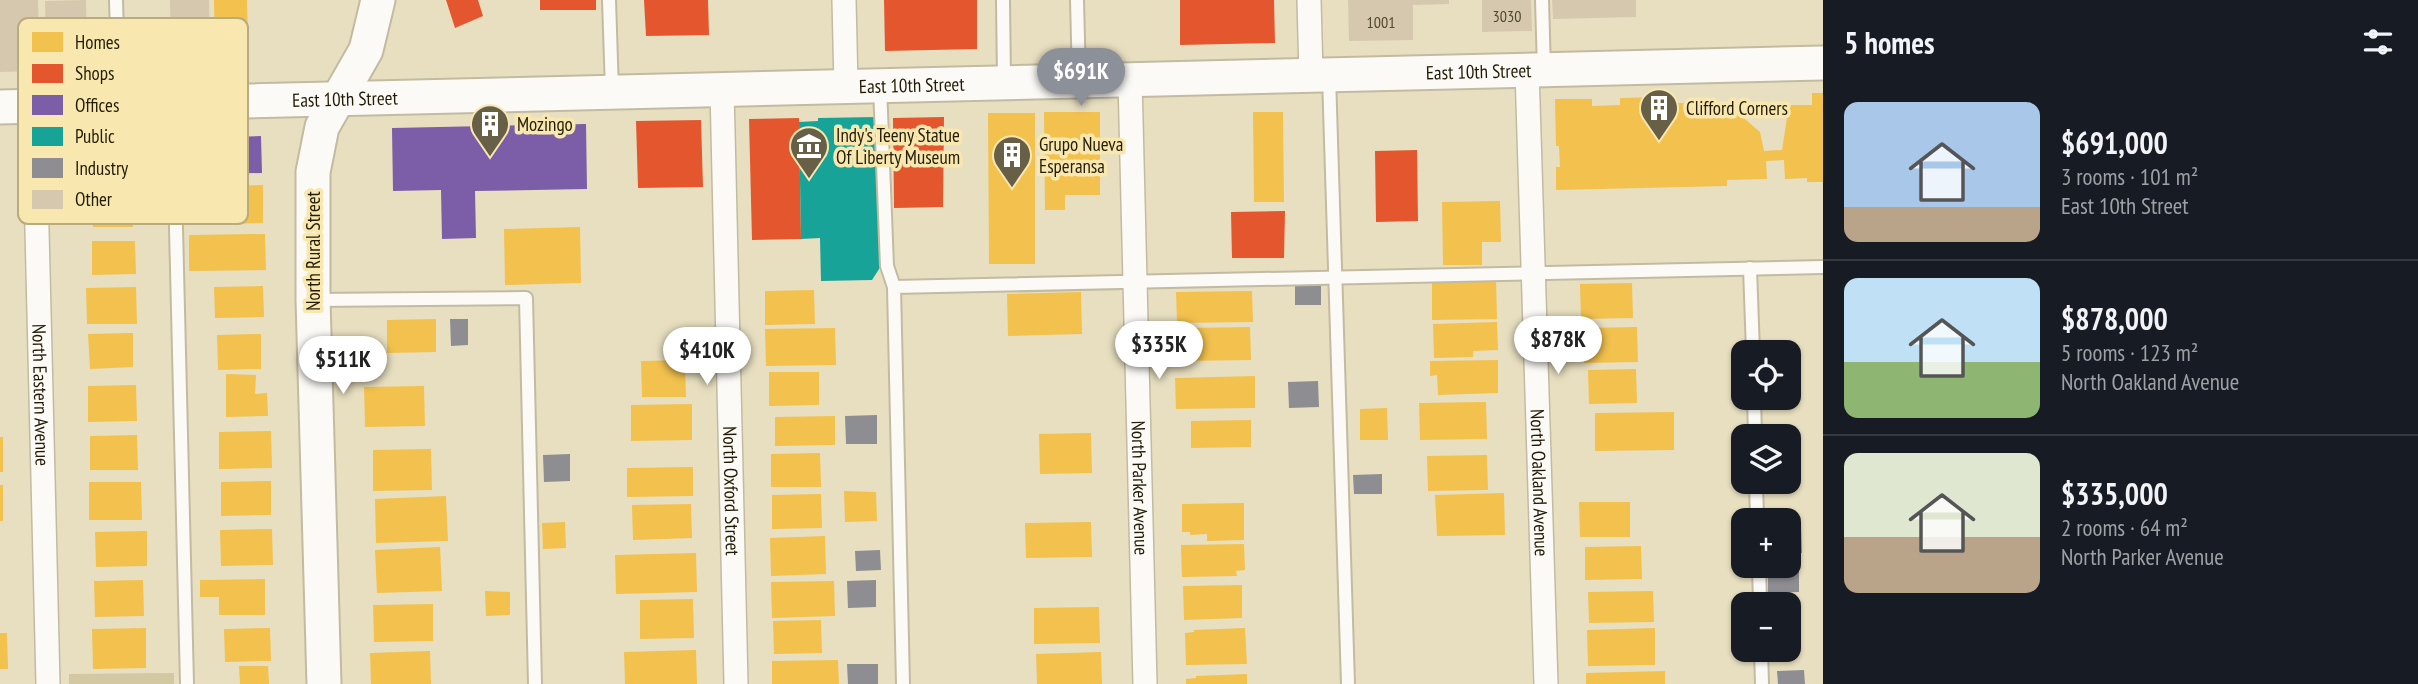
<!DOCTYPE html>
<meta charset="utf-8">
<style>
:root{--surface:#171b24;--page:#242831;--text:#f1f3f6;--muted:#9ea1a6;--line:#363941;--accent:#8c9099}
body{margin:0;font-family:"PT Sans Narrow",sans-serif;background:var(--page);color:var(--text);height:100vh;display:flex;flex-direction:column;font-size:26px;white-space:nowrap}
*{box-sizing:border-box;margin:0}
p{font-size:23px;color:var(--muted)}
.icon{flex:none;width:38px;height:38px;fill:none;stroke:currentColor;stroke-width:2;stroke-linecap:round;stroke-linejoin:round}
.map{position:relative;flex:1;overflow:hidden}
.sheet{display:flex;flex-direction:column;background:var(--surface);width:595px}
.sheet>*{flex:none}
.controls{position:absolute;left:1731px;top:340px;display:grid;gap:14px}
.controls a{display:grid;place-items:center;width:70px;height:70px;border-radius:14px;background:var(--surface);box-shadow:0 2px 5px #0004;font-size:35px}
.price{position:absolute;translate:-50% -60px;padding:0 16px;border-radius:24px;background:#fff;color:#222;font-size:23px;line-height:46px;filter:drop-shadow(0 2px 4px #0008)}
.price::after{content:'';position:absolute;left:50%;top:42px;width:21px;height:16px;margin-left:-10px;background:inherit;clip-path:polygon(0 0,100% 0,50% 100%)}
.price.on{background:var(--accent);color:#fff}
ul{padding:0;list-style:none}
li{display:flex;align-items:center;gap:21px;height:175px;padding:0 21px}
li+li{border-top:2px solid var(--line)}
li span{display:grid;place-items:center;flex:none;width:196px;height:140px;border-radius:14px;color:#555}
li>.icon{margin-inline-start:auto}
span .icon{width:84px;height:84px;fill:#fffc;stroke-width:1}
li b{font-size:30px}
h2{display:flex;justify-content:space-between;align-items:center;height:84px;padding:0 21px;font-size:30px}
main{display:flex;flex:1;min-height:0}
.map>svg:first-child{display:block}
.green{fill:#d3c8a2}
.homes{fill:#f2c14e}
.shops{fill:#e4572e}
.offices{fill:#7b5ea7}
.public{fill:#17a398}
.industry{fill:#8d8d92}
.building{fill:#d5c8ae}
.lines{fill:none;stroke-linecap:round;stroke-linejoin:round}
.lane-casing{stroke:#c2bba2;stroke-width:16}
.street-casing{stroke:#c2bba2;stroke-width:26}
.secondary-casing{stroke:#c2bba2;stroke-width:37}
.lane{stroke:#fcfaf6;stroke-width:12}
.street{stroke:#fcfaf6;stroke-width:23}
.secondary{stroke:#fcfaf6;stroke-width:33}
.labels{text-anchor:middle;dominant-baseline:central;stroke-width:7;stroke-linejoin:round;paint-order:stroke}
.number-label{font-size:16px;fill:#504831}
.street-label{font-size:19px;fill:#221c06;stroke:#f8e8b0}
.poi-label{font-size:19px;fill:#221c06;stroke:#f8e8b0;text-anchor:start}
.key{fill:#f8e8b0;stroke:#b8ab7d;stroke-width:2}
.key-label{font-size:19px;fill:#221c06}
</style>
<main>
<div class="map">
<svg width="1823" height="684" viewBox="0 0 1823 684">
<rect width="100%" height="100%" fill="#e8dfc0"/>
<polygon class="green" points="174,673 174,684 69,684 69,674"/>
<g class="homes">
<polygon points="214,0 247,0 248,43 215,44"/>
<polygon points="1812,93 1823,93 1823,182 1807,182 1807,178 1785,179 1784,160 1766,161 1767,179 1727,180 1727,186 1556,190 1556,167 1560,167 1559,146 1556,146 1555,99 1592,99 1592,106 1620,105 1620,98 1659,97 1659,103 1691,103 1691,108 1724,107 1724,114 1738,113 1760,132 1764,151 1782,150 1789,105 1812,105"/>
<polygon points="1044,112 1100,112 1100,195 1065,195 1065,210 1045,210"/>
<polygon points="1253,112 1283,112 1284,202 1254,202"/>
<polygon points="988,113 1035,113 1035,264 989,264"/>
<polygon points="263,185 263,223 213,224 213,186"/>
<polygon points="133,189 133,227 93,227 93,190"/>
<polygon points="1500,201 1501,242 1482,242 1482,265 1443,265 1442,202"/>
<polygon points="580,227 581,283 505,285 504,229"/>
<polygon points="265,234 266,270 189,271 189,235"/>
<polygon points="92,241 135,241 136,274 92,275"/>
<polygon points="1496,278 1497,319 1432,320 1432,279"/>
<polygon points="1632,283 1633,318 1581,319 1580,284"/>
<polygon points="263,286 264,317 215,318 214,287"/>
<polygon points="136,287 137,324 87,324 86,288"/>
<polygon points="814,290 815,324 765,325 765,291"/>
<polygon points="1252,291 1253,322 1177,323 1176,292"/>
<polygon points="1081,292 1082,334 1008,336 1007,294"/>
<polygon points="436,319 436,352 387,353 387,320"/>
<polygon points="1497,322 1498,350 1473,351 1473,357 1434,358 1433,324"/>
<polygon points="1250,327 1251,360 1183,361 1183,328"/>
<polygon points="1637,327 1638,362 1584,363 1584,328"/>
<polygon points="835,328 836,365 766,366 765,329"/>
<polygon points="133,333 133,367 90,369 88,334"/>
<polygon points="261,334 261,369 218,370 217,335"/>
<polygon points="685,360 686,397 642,397 641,361"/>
<polygon points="1498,360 1498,393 1438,395 1437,375 1430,376 1430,361"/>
<polygon points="1636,369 1637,403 1589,404 1588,370"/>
<polygon points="769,372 819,372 819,405 769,406"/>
<polygon points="226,374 256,375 255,394 267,393 268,416 226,417"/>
<polygon points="1255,376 1255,408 1176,409 1175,378"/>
<polygon points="136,385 137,421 88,422 88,386"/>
<polygon points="424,386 425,426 365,427 364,387"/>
<polygon points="1486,402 1487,439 1420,440 1419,403"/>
<polygon points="692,404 692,440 631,441 631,405"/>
<polygon points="1387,408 1388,440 1360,440 1360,409"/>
<polygon points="1674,412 1674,450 1595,451 1595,413"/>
<polygon points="835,416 835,445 775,446 775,417"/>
<polygon points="1251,420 1251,447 1191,448 1191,421"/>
<polygon points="271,431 272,468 219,469 219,432"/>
<polygon points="1091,433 1092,473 1040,474 1039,434"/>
<polygon points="137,435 138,470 90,470 90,436"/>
<rect x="0" y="437" width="3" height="35"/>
<polygon points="431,449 432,490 373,491 373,450"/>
<polygon points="820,453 821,487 771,487 771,454"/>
<polygon points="1487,455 1488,490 1428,491 1427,456"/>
<polygon points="693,467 693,496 627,497 627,468"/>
<polygon points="271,481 271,515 221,516 221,482"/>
<polygon points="89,482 141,482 142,520 89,520"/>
<rect x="0" y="485" width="3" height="36"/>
<polygon points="844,491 876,492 877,521 845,522"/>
<polygon points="1504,493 1505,535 1437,536 1435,495"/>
<polygon points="821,494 822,528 772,529 772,495"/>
<polygon points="446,496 448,541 376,543 375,499"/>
<polygon points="1579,502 1630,502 1630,537 1580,537"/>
<polygon points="1244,503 1244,540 1207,541 1207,534 1190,535 1190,532 1182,532 1182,504"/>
<polygon points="691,504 692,538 633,540 632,505"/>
<polygon points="565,522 566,548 543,549 542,523"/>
<polygon points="1091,522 1092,557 1026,558 1025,523"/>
<polygon points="272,529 273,565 221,566 220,530"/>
<polygon points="147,531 147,566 96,567 95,532"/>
<polygon points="825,536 826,574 771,576 770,538"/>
<polygon points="1244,544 1245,570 1236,571 1237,576 1182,577 1181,545"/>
<polygon points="1641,546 1642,579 1585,580 1585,547"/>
<polygon points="440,547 442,591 377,593 375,550"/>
<polygon points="696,553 697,592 616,594 615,555"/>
<polygon points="265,579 265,615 219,615 219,597 200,597 200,580"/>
<polygon points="143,580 144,616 95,617 94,581"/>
<polygon points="834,581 835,616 772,618 771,582"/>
<polygon points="1242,585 1242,618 1184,620 1183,586"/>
<polygon points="485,591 510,592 510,615 486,616"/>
<polygon points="1653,591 1654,622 1589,623 1588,592"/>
<polygon points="693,599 694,638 640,639 640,600"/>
<polygon points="433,604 433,641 374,642 373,605"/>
<polygon points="1099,607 1100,643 1034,644 1034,608"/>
<polygon points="821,620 822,653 774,654 773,621"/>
<polygon points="146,628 146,668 93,669 92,629"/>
<polygon points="270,628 271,661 225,662 224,629"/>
<polygon points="1245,628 1247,664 1186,665 1185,633 1194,632 1194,630"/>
<polygon points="1655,628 1655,665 1588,666 1587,630"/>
<polygon points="0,633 7,633 8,669 0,669"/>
<polygon points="696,650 697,684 625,684 624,652"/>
<polygon points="430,651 431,684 371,684 370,653"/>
<polygon points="1101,652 1102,684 1037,684 1036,654"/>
<polygon points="838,660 839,684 772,684 772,661"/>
<polygon points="239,666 268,666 269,684 240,684"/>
<polygon points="1665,671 1665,684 1586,684 1586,673"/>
<polygon points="1247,674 1247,684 1186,684 1186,679 1196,678 1196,676"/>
</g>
<g class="shops">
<polygon points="446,0 478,0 483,16 455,28"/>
<rect x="540" y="0" width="56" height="10"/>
<polygon points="644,0 708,0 709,35 646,36"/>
<polygon points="884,0 977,0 977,49 885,51"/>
<polygon points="1180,0 1274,0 1275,43 1180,45"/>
<polygon points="944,117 943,207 894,208 893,118"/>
<polygon points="799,118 801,239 752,240 749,119"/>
<polygon points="701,120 703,187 638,188 636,121"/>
<polygon points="1417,150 1418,221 1376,222 1375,151"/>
<polygon points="1285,211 1284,258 1232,258 1231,212"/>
</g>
<g class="offices">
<polygon points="586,124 587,189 475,191 476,238 442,239 441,190 393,191 392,128"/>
<polygon points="198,132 198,138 261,136 262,173 211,174 211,164 201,164 201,172 180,172 179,133"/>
</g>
<polygon class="public" points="878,117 881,266 872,280 821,281 820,238 801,239 799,122 818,121 818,118"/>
<g class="industry">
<polygon points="1321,284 1321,305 1295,305 1295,285"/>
<polygon points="450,319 468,319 468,345 451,346"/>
<polygon points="1318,381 1319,407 1289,408 1288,382"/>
<polygon points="877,415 877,444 846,444 845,416"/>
<polygon points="570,454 570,481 544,482 543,455"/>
<polygon points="1382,474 1382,494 1354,494 1353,475"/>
<polygon points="1801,525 1802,553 1788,553 1788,526"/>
<polygon points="880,550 881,570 856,571 855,551"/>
<polygon points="1799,570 1799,592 1768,593 1768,571"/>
<polygon points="876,580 876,607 848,608 847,581"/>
<polygon points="847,664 878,664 878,684 848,684"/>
<polygon points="1804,670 1805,684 1778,684 1777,671"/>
</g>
<g class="building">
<polygon points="0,0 38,0 40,71 0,72"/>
<polygon points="86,0 87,51 46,51 45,1"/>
<polygon points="170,0 209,0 210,49 171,49"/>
<polygon points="1348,0 1449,0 1449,4 1413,5 1413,40 1349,41"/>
<polygon points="1482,0 1531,0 1532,31 1482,32"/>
<polygon points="1552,0 1636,0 1636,17 1553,19"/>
</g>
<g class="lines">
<defs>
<g id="lane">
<polyline points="116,0 119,104"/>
<polyline points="609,0 612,91"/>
<polyline points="1003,0 1004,80"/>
<polyline points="1077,0 1079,80"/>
<polyline points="1542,0 1544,70"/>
<polyline points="1329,76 1348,684"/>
<polyline points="880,86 887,266 894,287"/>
<polyline points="173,103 187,684"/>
<polyline points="1750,268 1753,352"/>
<polyline points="313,300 526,298 535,684"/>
<polyline points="1754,397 1755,436"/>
<polyline points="1756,481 1757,520"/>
<polyline points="1759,565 1760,604"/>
<polyline points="1761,649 1762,684"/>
<polyline points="903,684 894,287 1823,267"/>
</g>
<g id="street">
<polyline points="844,0 846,86"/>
<polyline points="1309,0 1311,75"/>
<path id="s1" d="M1527 70 1546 684"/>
<path id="s2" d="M1130 80 1145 684"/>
<path id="s3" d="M722 89 736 684"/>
<path id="s4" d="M34 106 48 684"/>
</g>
<g id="secondary">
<path id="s5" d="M0 107 1823 63"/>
<polyline points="324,684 313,300 313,172 322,127 366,50 378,0"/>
</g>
</defs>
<use href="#lane" class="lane-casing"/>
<use href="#street" class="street-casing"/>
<use href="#secondary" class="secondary-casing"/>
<use href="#lane" class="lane"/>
<use href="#street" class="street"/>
<use href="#secondary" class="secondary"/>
</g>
<defs>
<symbol id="building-pin" viewBox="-11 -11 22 30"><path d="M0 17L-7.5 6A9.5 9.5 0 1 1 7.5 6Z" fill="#676047" stroke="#f8e8b0"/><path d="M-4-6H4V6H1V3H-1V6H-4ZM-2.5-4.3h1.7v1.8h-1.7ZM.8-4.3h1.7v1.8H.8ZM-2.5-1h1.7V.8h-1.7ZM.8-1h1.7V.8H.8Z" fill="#fff"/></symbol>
<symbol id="museum-pin" viewBox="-11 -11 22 30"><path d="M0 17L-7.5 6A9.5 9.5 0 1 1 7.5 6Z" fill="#676047" stroke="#f8e8b0"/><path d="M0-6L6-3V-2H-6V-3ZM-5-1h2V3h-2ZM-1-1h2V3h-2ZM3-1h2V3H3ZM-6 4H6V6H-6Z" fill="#fff"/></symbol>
</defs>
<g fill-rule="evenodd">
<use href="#building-pin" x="1637" y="86" width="44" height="60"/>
<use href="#building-pin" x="468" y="102" width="44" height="60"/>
<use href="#museum-pin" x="787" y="124" width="44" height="60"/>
<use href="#building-pin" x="990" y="133" width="44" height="60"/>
</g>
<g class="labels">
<g class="number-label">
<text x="1507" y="16">3030</text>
<text x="1381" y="22">1001</text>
</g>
<g class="street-label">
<text stroke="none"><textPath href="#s5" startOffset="1479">East 10th Street</textPath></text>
<text stroke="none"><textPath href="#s5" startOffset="912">East 10th Street</textPath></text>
<text stroke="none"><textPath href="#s5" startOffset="345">East 10th Street</textPath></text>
<text transform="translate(313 251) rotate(-90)">North Rural Street</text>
<text stroke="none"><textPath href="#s4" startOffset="289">North Eastern Avenue</textPath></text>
<text stroke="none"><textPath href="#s1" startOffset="413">North Oakland Avenue</textPath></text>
<text stroke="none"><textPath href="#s2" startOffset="408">North Parker Avenue</textPath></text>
<text stroke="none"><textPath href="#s3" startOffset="402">North Oxford Street</textPath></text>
</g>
<g class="poi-label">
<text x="1686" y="108">Clifford Corners</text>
<text x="517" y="124">Mozingo</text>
<text x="836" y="135">Indy's Teeny Statue<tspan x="836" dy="22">Of Liberty Museum</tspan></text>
<text x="1039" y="144">Grupo Nueva<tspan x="1039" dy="22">Esperansa</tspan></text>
</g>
</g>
<rect x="18" y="18" width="230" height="206" rx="10" class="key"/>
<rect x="32" y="32" width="31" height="20" fill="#f2c14e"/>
<rect x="32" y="64" width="31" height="19" fill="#e4572e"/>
<rect x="32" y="95" width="31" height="20" fill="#7b5ea7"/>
<rect x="32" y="127" width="31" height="19" fill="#17a398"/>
<rect x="32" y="158" width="31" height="20" fill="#8d8d92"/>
<rect x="32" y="190" width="31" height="19" fill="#d5c8ae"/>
<g class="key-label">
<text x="75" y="49">Homes</text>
<text x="75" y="80">Shops</text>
<text x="75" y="112">Offices</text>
<text x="75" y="143">Public</text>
<text x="75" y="175">Industry</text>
<text x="75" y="206">Other</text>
</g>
</svg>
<div class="controls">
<a><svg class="icon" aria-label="locate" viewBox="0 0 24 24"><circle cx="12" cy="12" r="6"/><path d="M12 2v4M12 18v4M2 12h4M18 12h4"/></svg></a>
<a><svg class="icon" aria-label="layers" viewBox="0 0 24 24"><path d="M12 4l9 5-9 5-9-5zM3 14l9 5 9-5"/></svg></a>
<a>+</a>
<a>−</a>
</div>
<b class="price on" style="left:1081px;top:108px">$691K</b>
<b class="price" style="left:1558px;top:376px">$878K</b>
<b class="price" style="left:1159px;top:381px">$335K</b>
<b class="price" style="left:707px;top:387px">$410K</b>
<b class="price" style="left:343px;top:396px">$511K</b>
</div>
<section class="sheet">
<h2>5 homes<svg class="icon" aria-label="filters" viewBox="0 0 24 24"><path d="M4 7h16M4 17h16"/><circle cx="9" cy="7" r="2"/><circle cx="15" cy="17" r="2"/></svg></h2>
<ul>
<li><span style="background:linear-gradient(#a9c7e8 75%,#b9a48a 0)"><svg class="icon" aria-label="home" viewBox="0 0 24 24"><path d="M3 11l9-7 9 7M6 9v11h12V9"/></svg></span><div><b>$691,000</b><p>3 rooms · 101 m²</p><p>East 10th Street</p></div></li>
<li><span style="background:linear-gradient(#bfe0f5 60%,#8fb573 0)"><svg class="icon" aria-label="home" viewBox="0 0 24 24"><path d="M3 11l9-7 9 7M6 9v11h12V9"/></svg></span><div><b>$878,000</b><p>5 rooms · 123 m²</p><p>North Oakland Avenue</p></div></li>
<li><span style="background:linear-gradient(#dfe7d0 60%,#b9a48a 0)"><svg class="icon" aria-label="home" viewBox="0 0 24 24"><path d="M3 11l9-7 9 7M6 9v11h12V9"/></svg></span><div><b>$335,000</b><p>2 rooms · 64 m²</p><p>North Parker Avenue</p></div></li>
</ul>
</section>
</main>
